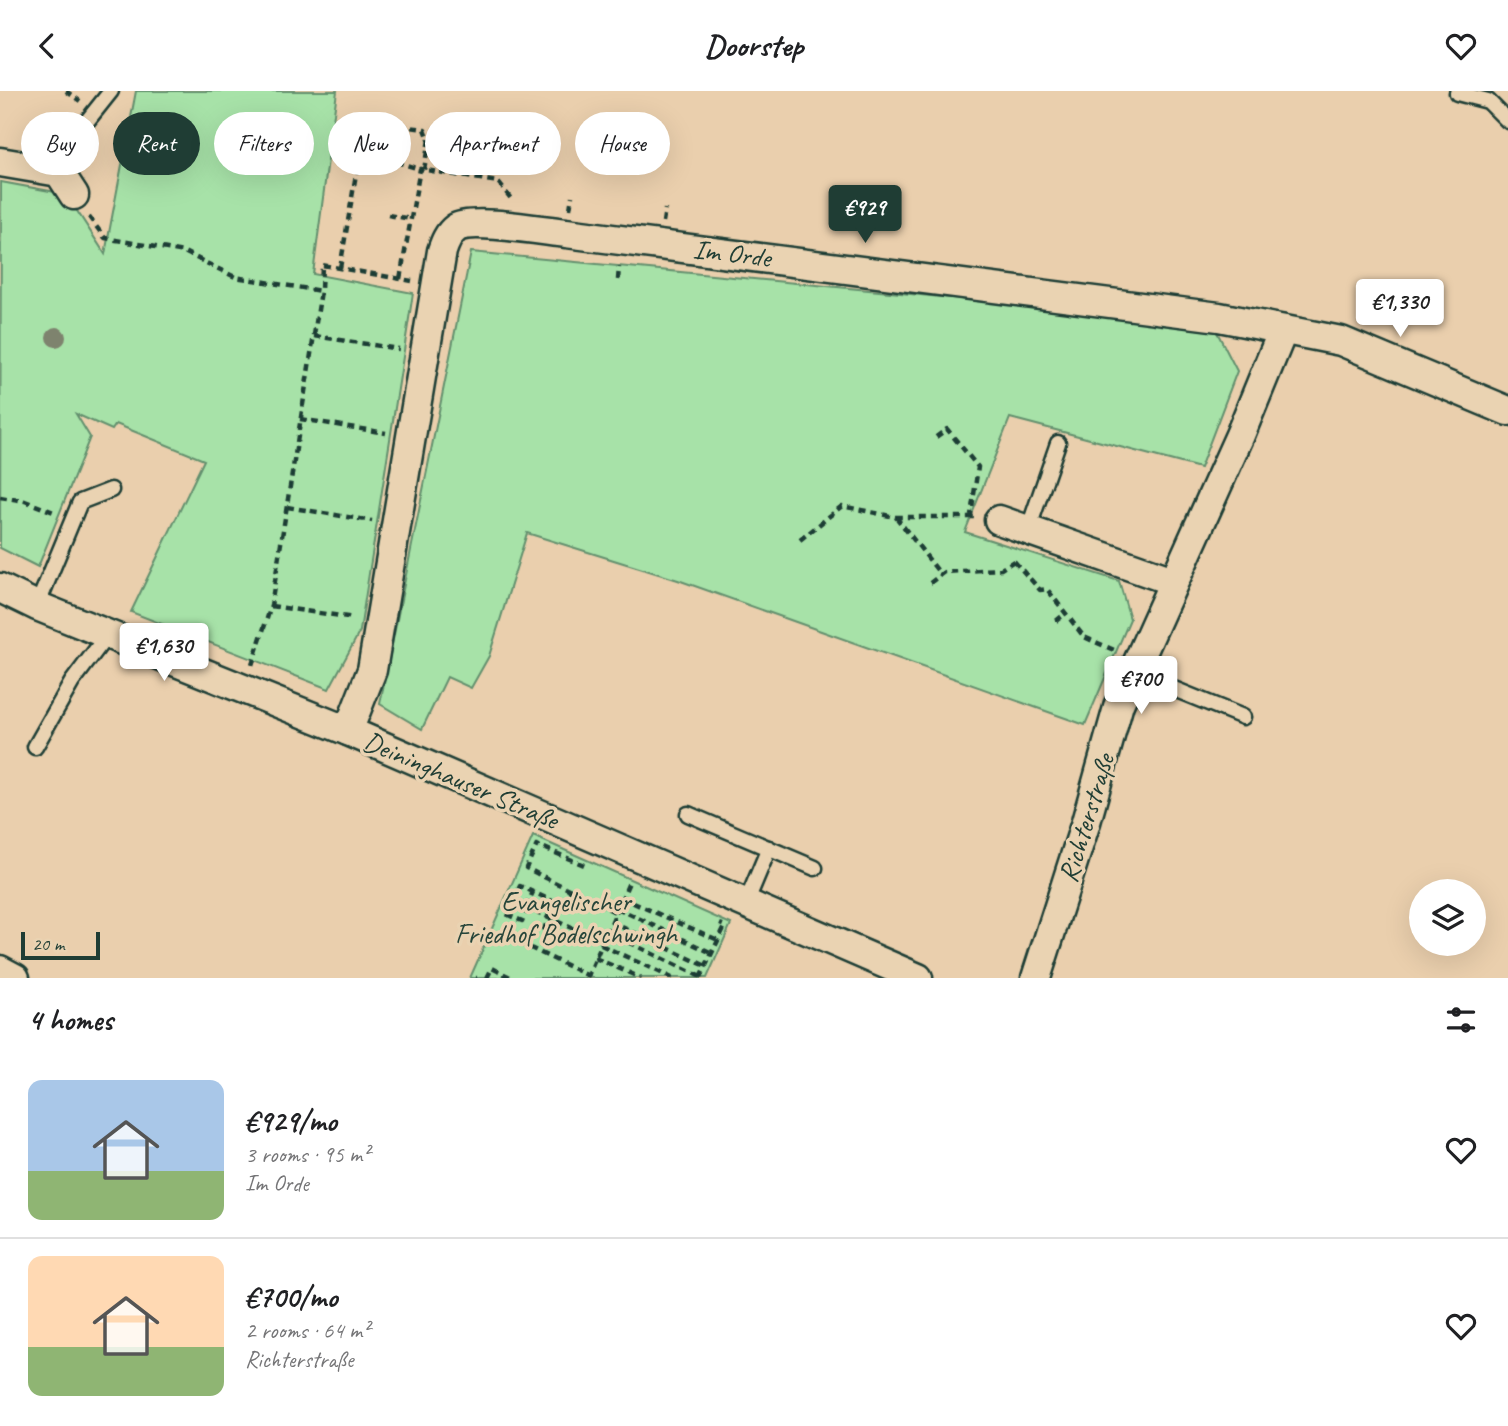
<!DOCTYPE html>
<meta charset="utf-8">
<style>
:root{--surface:#fff;--page:#f6f6f6;--text:#202124;--muted:#757577;--line:#e0e0e0;--accent:#1f3d34}
body{margin:0;font-family:Caveat,sans-serif;background:var(--page);color:var(--text);height:100vh;display:flex;flex-direction:column;font-size:26px;white-space:nowrap}
*{box-sizing:border-box;margin:0}
p{font-size:23px;color:var(--muted)}
.icon{flex:none;width:38px;height:38px;fill:none;stroke:currentColor;stroke-width:2;stroke-linecap:round;stroke-linejoin:round}
.map{position:relative;height:887px;overflow:hidden}
.details{display:flex;flex-direction:column;background:var(--surface);flex:1}
.details>*{flex:none}
.top-card{position:absolute;left:21px;top:21px;width:700px;height:63px;display:flex;gap:14px}
.buttons{position:absolute;left:1409px;top:788px;display:grid;gap:14px}
.buttons a{display:grid;place-items:center;width:77px;height:77px;border-radius:50%;background:var(--surface);box-shadow:0 7px 28px #0002;font-size:35px}
.scale{position:absolute;left:21px;bottom:18px;width:79px;box-sizing:border-box;padding-left:7px;border:4px solid #1f3d34;border-top:0;font-size:19px;line-height:24px;white-space:nowrap;color:#1f3d34;-webkit-text-stroke:5px #ead3b2;paint-order:stroke}
.price{position:absolute;translate:-50% -60px;padding:0 16px;border-radius:7px;background:#fff;color:#222;font-size:23px;line-height:46px;filter:drop-shadow(0 2px 4px #0008)}
.price::after{content:'';position:absolute;left:50%;top:42px;width:21px;height:16px;margin-left:-10px;background:inherit;clip-path:polygon(0 0,100% 0,50% 100%)}
.price.current{background:var(--accent);color:#fff}
ul{padding:0;list-style:none}
li{display:flex;align-items:center;gap:21px;height:175px;padding:0 28px}
li+li{border-top:2px solid var(--line)}
li span{display:grid;place-items:center;flex:none;width:196px;height:140px;border-radius:14px;color:#555}
li>.icon{margin-inline-start:auto}
span .icon{width:84px;height:84px;fill:#fffc;stroke-width:1}
li b{font-size:30px}
h2{display:flex;justify-content:space-between;align-items:center;height:84px;padding:0 28px;font-size:30px}
.chip{padding:0 24px;border-radius:32px;background:var(--surface);box-shadow:0 7px 28px #0002;font-size:24px;line-height:63px}
.chip.current{background:var(--accent);color:#fff}
header{display:flex;justify-content:space-between;align-items:center;height:91px;padding:0 28px;background:var(--surface);font-size:32px;font-weight:800}
.map>svg:first-child{display:block}
.green{fill:#a7e2a8;stroke:#63906e;stroke-width:2}
.lines{fill:none;stroke-linecap:round;stroke-linejoin:round}
.service-casing{stroke:#1f3d34;stroke-width:19}
.minor-casing{stroke:#1f3d34;stroke-width:33}
.path{stroke:#1f3d34;stroke-width:4.5;stroke-dasharray:7 5;stroke-linecap:butt}
.service{stroke:#ead3b2;stroke-width:14}
.minor{stroke:#ead3b2;stroke-width:28}
.tree{fill:#7e836e}
.labels{text-anchor:middle;dominant-baseline:central;stroke-width:7;stroke-linejoin:round;paint-order:stroke}
.street-label{font-size:28px;fill:#1f3d34;stroke:#ead3b2}
.park-label{font-size:28px;fill:#26453a;stroke:#ead3b2}
</style>
<header><svg class="icon" aria-label="back" viewBox="0 0 24 24"><path d="M15 5l-7 7 7 7"/></svg>Doorstep<svg class="icon" aria-label="heart" viewBox="0 0 24 24"><path d="M12 20l-8-8c-3-5 5-10 8-4 3-6 11-1 8 4z"/></svg></header>
<div class="map">
<svg width="1508" height="887" viewBox="0 0 1508 887">
<rect width="100%" height="100%" fill="#eacfad"/>
<filter id="ink" filterUnits="userSpaceOnUse"><feTurbulence type="fractalNoise" baseFrequency=".0143" numOctaves="2"/><feDisplacementMap in="SourceGraphic" scale="14" xChannelSelector="R" yChannelSelector="G"/><feConvolveMatrix kernelMatrix="1 2 1 2 8 2 1 2 1" color-interpolation-filters="sRGB"/></filter>
<g filter="url(#ink)">
<g class="green">
<polygon points="136,0 337,0 313,183 413,202 360,540 329,598 131,521 204,369 116,333 112,339 76,323 90,346 38,476 0,457 1,91 66,103 105,163"/>
<polygon points="471,161 1025,214 1217,241 1237,280 1200,377 1010,327 965,441 1119,490 1130,528 1085,634 678,489 527,442 489,565 471,597 447,586 422,638 380,613"/>
<polygon points="533,745 731,833 707,887 470,887"/>
</g>
<g class="lines">
<defs>
<g id="service">
<polyline points="1457,2 1488,10 1508,30"/>
<polyline points="59,81 60,64 111,0"/>
<polyline points="1028,439 1058,352"/>
<polyline points="37,515 80,411 111,399"/>
<polyline points="1132,581 1243,626"/>
<polyline points="35,656 72,591 108,543"/>
<polyline points="688,723 815,777"/>
<polyline points="746,812 769,757"/>
</g>
<g id="minor">
<polyline points="0,71 59,81 74,104"/>
<polyline points="999,429 1173,490"/>
<polyline points="0,497 37,515 348,640 918,887"/>
<path d="M348 640 372 579 442 160C445 151 448 143 456 137 472 127 545 140 566 142L1219 226 1341 250 1508 320"/>
<polyline points="0,879 15,887"/>
<polyline points="1036,887 1086,731 1119,613 1240,344 1283,239"/>
</g>
</defs>
<use href="#service" class="service-casing"/>
<use href="#minor" class="minor-casing"/>
<g class="path">
<polyline points="66,0 80,10"/>
<polyline points="396,71 420,78"/>
<polyline points="466,86 472,57"/>
<polyline points="570,118 572,105"/>
<polyline points="388,124 411,128"/>
<polyline points="89,126 105,147 184,161 235,186 321,200"/>
<polyline points="663,131 665,118"/>
<polyline points="340,177 357,77 346,71 353,29 425,38 429,48 424,79"/>
<polyline points="400,188 420,78 498,91 512,109"/>
<polyline points="618,189 619,176"/>
<polyline points="314,245 399,258"/>
<polyline points="300,328 386,342"/>
<polyline points="936,346 947,338 978,376 971,424"/>
<polyline points="0,406 25,410 56,422"/>
<polyline points="287,416 372,430"/>
<polyline points="896,426 941,484"/>
<polyline points="800,449 842,415 895,426 975,426"/>
<polyline points="1014,470 1040,499 1047,498 1084,546 1114,559"/>
<polyline points="930,492 944,481 1001,478 1014,470"/>
<polyline points="271,515 354,527"/>
<polyline points="1056,530 1066,522"/>
<polyline points="252,574 271,515 321,200 322,174 412,190"/>
<polyline points="584,774 537,754 526,777 615,821"/>
<polyline points="622,807 718,849"/>
<polyline points="513,810 602,851"/>
<polyline points="565,812 574,816 579,804"/>
<polyline points="526,816 533,801"/>
<polyline points="528,817 522,830 506,823 520,795 559,813"/>
<polyline points="617,817 712,862"/>
<polyline points="538,821 545,806"/>
<polyline points="552,828 560,810 565,812 571,799"/>
<polyline points="611,831 706,875"/>
<polyline points="543,840 549,827"/>
<polyline points="497,841 593,887"/>
<polyline points="607,841 701,886"/>
<polyline points="601,854 672,887"/>
<polyline points="595,867 641,887"/>
<polyline points="476,887 477,887"/>
<polyline points="487,887 492,877 512,887"/>
<polyline points="587,887 630,789"/>
<polyline points="700,887 725,835 720,833"/>
</g>
<use href="#service" class="service"/>
<use href="#minor" class="minor"/>
</g>
<g class="tree">
<circle cx="87" cy="58" r="10"/>
<circle cx="56" cy="246" r="10"/>
</g>
</g>
<g class="labels">
<g class="street-label">
<text transform="translate(732 162) rotate(7)">Im Orde</text>
<text transform="translate(461 689) rotate(23)">Deininghauser Straße</text>
<text transform="translate(1086 727) rotate(-73)">Richterstraße</text>
</g>
<g class="park-label">
<text x="566" y="810">Evangelischer<tspan x="566" dy="32">Friedhof Bodelschwingh</tspan></text>
</g>
</g>
</svg>
<div class="buttons">
<a><svg class="icon" aria-label="layers" viewBox="0 0 24 24"><path d="M12 4l9 5-9 5-9-5zM3 14l9 5 9-5"/></svg></a>
</div>
<div class="scale">20 m</div>
<b class="price current" style="left:865px;top:154px">€929</b>
<b class="price" style="left:1400px;top:248px">€1,330</b>
<b class="price" style="left:164px;top:592px">€1,630</b>
<b class="price" style="left:1141px;top:625px">€700</b>
<div class="top-card">
<a class="chip">Buy</a>
<a class="chip current">Rent</a>
<a class="chip">Filters</a>
<a class="chip">New</a>
<a class="chip">Apartment</a>
<a class="chip">House</a>
</div>
</div>
<section class="details">
<h2>4 homes<svg class="icon" aria-label="filters" viewBox="0 0 24 24"><path d="M4 7h16M4 17h16"/><circle cx="9" cy="7" r="2"/><circle cx="15" cy="17" r="2"/></svg></h2>
<ul>
<li><span style="background:linear-gradient(#a9c7e8 65%,#8fb573 0)"><svg class="icon" aria-label="home" viewBox="0 0 24 24"><path d="M3 11l9-7 9 7M6 9v11h12V9"/></svg></span><div><b>€929/mo</b><p>3 rooms · 95 m²</p><p>Im Orde</p></div><svg class="icon" aria-label="heart" viewBox="0 0 24 24"><path d="M12 20l-8-8c-3-5 5-10 8-4 3-6 11-1 8 4z"/></svg></li>
<li><span style="background:linear-gradient(#ffd9b3 65%,#8fb573 0)"><svg class="icon" aria-label="home" viewBox="0 0 24 24"><path d="M3 11l9-7 9 7M6 9v11h12V9"/></svg></span><div><b>€700/mo</b><p>2 rooms · 64 m²</p><p>Richterstraße</p></div><svg class="icon" aria-label="heart" viewBox="0 0 24 24"><path d="M12 20l-8-8c-3-5 5-10 8-4 3-6 11-1 8 4z"/></svg></li>
</ul>
</section>
